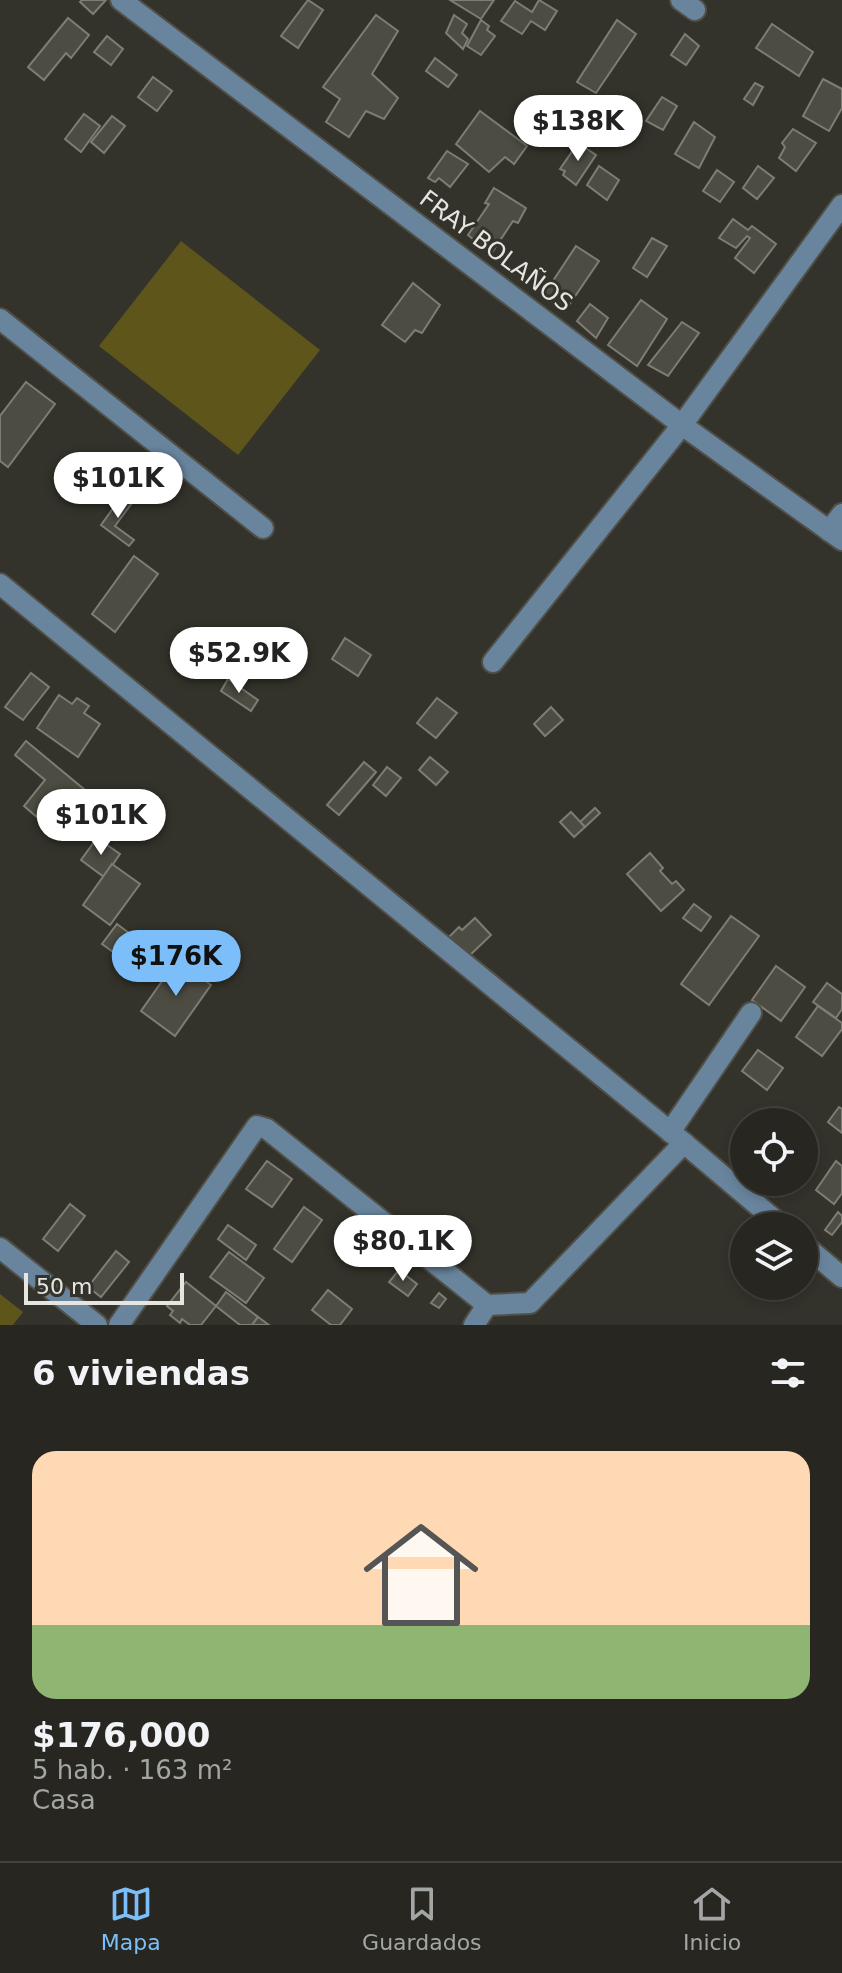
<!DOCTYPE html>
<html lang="es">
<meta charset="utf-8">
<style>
:root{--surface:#272620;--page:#2f2e29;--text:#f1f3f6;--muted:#a4a5a5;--line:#43433e;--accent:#7cbef9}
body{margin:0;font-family:"DejaVu Sans",sans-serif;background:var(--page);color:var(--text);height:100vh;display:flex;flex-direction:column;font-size:30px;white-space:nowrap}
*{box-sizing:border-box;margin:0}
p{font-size:26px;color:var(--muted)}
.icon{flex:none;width:44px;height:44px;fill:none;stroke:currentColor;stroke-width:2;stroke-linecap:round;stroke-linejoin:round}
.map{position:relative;height:1325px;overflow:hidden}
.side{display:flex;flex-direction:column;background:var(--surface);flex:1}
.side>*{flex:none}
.controls{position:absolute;left:730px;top:1108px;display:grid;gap:16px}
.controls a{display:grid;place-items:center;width:88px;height:88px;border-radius:50%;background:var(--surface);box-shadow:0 4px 12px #0003,0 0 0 2px var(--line);font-size:40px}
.scale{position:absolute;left:24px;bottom:20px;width:160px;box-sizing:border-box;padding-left:8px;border:4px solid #e6e5e0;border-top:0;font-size:22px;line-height:28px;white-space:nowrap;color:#e6e5e0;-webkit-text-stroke:6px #34332b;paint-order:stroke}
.price{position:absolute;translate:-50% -68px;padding:0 18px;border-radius:28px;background:#fff;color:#222;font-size:26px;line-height:52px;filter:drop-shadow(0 2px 4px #0008)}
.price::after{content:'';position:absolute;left:50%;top:48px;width:24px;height:18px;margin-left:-12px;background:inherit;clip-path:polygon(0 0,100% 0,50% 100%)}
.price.current{background:var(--accent);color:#111}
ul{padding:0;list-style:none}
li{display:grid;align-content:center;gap:16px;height:424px;padding:0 32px}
li span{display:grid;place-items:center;height:248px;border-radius:24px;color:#555}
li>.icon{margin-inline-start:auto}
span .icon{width:144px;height:144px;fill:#fffc;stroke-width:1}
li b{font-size:34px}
h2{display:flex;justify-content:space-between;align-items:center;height:96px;padding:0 32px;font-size:34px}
.dock{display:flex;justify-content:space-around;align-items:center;height:112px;border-top:2px solid var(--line);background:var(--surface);font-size:22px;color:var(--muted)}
.dock a{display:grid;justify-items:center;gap:4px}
.dock .current{color:var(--accent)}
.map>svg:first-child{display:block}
.green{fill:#5d551a}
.building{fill:#4d4c43;stroke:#7e7c73;stroke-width:2}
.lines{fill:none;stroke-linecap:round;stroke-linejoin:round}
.minor-casing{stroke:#504f48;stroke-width:24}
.minor{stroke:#69859e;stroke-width:20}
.labels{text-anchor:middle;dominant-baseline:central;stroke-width:6;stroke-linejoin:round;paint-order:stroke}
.street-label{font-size:24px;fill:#e6e5e0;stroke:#34332b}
</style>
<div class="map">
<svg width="842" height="1325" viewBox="0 0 842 1325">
<rect width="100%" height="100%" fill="#34332b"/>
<g class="green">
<polygon points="181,241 320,350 238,455 99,346"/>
<polygon points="0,1294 23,1312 13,1325 0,1325"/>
</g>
<g class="building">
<polygon points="82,0 106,0 93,14 80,2"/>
<polygon points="308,0 323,10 298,48 281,36"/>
<polygon points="450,0 494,0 481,19"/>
<polygon points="539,0 557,11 545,30 531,21 522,34 501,21 515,1 532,12"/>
<polygon points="376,15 398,31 372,74 398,98 384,119 366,111 349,137 326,122 340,99 323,87"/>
<polygon points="454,15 467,24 462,33 468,39 463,49 446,33"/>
<polygon points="68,18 89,35 71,58 66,53 44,80 28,67"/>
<polygon points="481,20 489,26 487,30 495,36 481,55 467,46"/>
<polygon points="617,20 636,34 596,93 577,82"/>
<polygon points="772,24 813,52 799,76 756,48"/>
<polygon points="685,34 699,46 686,65 671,55"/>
<polygon points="107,36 123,49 111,65 94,52"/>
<polygon points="435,58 457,75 448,87 426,71"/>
<polygon points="153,77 172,91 157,111 138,97"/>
<polygon points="823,79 842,89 842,108 829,131 803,116"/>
<polygon points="755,83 763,87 753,105 744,99"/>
<polygon points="662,97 677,106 663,130 646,121"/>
<polygon points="480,111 527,146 514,164 505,157 489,172 456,144"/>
<polygon points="84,114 100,126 81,152 65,139"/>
<polygon points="112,116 125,126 104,153 91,142"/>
<polygon points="694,122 715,137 699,168 675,154"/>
<polygon points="793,129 816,143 796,171 779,158 785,147 782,143"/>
<polygon points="578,143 596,155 576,185 563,175 565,171 560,169"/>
<polygon points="447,151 468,164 450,187 439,178 435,182 428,178"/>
<polygon points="599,166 619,180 607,200 587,185"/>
<polygon points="758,166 774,178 757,199 743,188"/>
<polygon points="717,170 734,182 720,202 703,191"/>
<polygon points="494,188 526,208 518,223 513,221 491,254 468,235 489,204 485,203"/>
<polygon points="733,219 748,230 752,226 776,244 754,273 735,258 750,238 747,236 736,248 719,238"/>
<polygon points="652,238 667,246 647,277 633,268"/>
<polygon points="576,246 599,261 565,311 543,296"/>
<polygon points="413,283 440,305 422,333 415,330 405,342 382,325"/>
<polygon points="641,300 667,319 637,366 608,345"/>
<polygon points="590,304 608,318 596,338 577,321"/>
<polygon points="682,322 699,333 668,376 648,365"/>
<polygon points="26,382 55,404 8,467 0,461 0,416"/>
<polygon points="122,496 132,503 115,526 134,540 129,546 101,525"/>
<polygon points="134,556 158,574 115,632 92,614"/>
<polygon points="345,638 371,655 358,676 332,659"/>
<polygon points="31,673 49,687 23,720 5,707"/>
<polygon points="228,679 258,700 251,711 221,691"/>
<polygon points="59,695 72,704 77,698 89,706 84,713 100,724 78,757 37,728"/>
<polygon points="437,698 457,713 436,738 417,723"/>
<polygon points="551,707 563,720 545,736 534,724"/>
<polygon points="26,741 85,790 52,830 24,806 45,780 15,755"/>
<polygon points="430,757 448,772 436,785 419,770"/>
<polygon points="364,762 376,772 339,815 327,805"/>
<polygon points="387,767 401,778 386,796 373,785"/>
<polygon points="595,808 600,813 585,827 580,822"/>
<polygon points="571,812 585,827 574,837 560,822"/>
<polygon points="97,838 120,854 104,877 81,860"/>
<polygon points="650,853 663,868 660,871 672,884 676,881 684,890 661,911 627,874"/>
<polygon points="112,864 140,884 110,925 83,905"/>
<polygon points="694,904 711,917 701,931 683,918"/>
<polygon points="731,916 759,936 709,1005 681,984"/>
<polygon points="475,918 491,935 468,957 449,937 459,927 462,930"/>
<polygon points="117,924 137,939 123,959 102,944"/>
<polygon points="177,960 211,985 175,1036 141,1011"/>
<polygon points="776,966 805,987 781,1021 752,1000"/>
<polygon points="827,983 842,994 842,1009 836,1018 813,1002"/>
<polygon points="818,1006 842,1023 842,1029 822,1056 796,1037"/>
<polygon points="758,1050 783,1068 767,1090 742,1071"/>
<polygon points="839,1107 842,1109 842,1133 828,1122"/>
<polygon points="804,1136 818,1146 804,1166"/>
<polygon points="267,1161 292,1179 272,1207 246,1189"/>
<polygon points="836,1161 842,1166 842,1193 834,1204 816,1190"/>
<polygon points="70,1204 85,1216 58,1251 43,1239"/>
<polygon points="304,1207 322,1220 292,1262 274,1249"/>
<polygon points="838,1212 842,1216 842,1222 832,1235 825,1230"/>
<polygon points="228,1225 256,1245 246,1260 218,1239"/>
<polygon points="116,1251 129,1262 101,1297 88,1287"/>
<polygon points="229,1252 264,1278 246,1303 210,1277"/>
<polygon points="399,1270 417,1284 408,1296 389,1282"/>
<polygon points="186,1282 216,1306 201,1325 190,1325 182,1319 180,1323 170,1315 173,1311 167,1306"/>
<polygon points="328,1290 352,1309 340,1325 331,1325 312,1310"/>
<polygon points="226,1292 258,1317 252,1325 240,1325 216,1306"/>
<polygon points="439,1293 446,1299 439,1308 431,1303"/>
<polygon points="258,1317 269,1325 252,1325"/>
</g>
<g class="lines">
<defs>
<g id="minor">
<polyline points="121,0 682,425 842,540"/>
<polyline points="681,0 695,10"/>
<polyline points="0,319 263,528"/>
<polyline points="829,531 842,514"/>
<polyline points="0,584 684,1143 782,1226"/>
<polyline points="493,662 682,425 842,205"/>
<polyline points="670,1132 751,1013"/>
<polyline points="804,1245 842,1277"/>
<polyline points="0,1248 97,1325"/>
<polyline points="119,1325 257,1126 267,1129 487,1305 530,1303 684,1143"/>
<polyline points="474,1325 487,1305"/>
</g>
</defs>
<use href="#minor" class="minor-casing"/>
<use href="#minor" class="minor"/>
</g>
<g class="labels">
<g class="street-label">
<text transform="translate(496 251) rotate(37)">FRAY BOLAÑOS</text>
</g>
</g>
</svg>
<div class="controls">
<a><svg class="icon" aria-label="locate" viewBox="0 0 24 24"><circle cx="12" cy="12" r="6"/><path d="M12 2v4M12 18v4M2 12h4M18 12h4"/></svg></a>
<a><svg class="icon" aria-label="layers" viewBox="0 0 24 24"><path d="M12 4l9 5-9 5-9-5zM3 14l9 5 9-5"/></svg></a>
</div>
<div class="scale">50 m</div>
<b class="price" style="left:578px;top:163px">$138K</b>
<b class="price" style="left:118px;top:520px">$101K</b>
<b class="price" style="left:239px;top:695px">$52.9K</b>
<b class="price" style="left:101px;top:857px">$101K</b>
<b class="price current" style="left:176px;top:998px">$176K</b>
<b class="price" style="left:403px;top:1283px">$80.1K</b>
</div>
<section class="side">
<h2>6 viviendas<svg class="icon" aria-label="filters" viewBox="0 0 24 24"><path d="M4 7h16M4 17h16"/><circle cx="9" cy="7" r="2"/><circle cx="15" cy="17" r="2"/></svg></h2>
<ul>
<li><span style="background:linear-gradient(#ffd9b3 70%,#8fb573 0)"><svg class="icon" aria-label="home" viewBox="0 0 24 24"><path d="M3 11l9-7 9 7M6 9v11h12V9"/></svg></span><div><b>$176,000</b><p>5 hab. · 163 m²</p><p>Casa</p></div></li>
</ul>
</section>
<nav class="dock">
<a class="current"><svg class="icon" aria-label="map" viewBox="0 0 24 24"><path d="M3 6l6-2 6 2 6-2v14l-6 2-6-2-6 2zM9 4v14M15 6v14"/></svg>Mapa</a>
<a><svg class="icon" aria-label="saved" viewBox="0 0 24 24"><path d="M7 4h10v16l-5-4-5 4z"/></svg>Guardados</a>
<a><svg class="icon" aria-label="home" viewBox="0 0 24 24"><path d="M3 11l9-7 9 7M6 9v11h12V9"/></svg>Inicio</a>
</nav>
